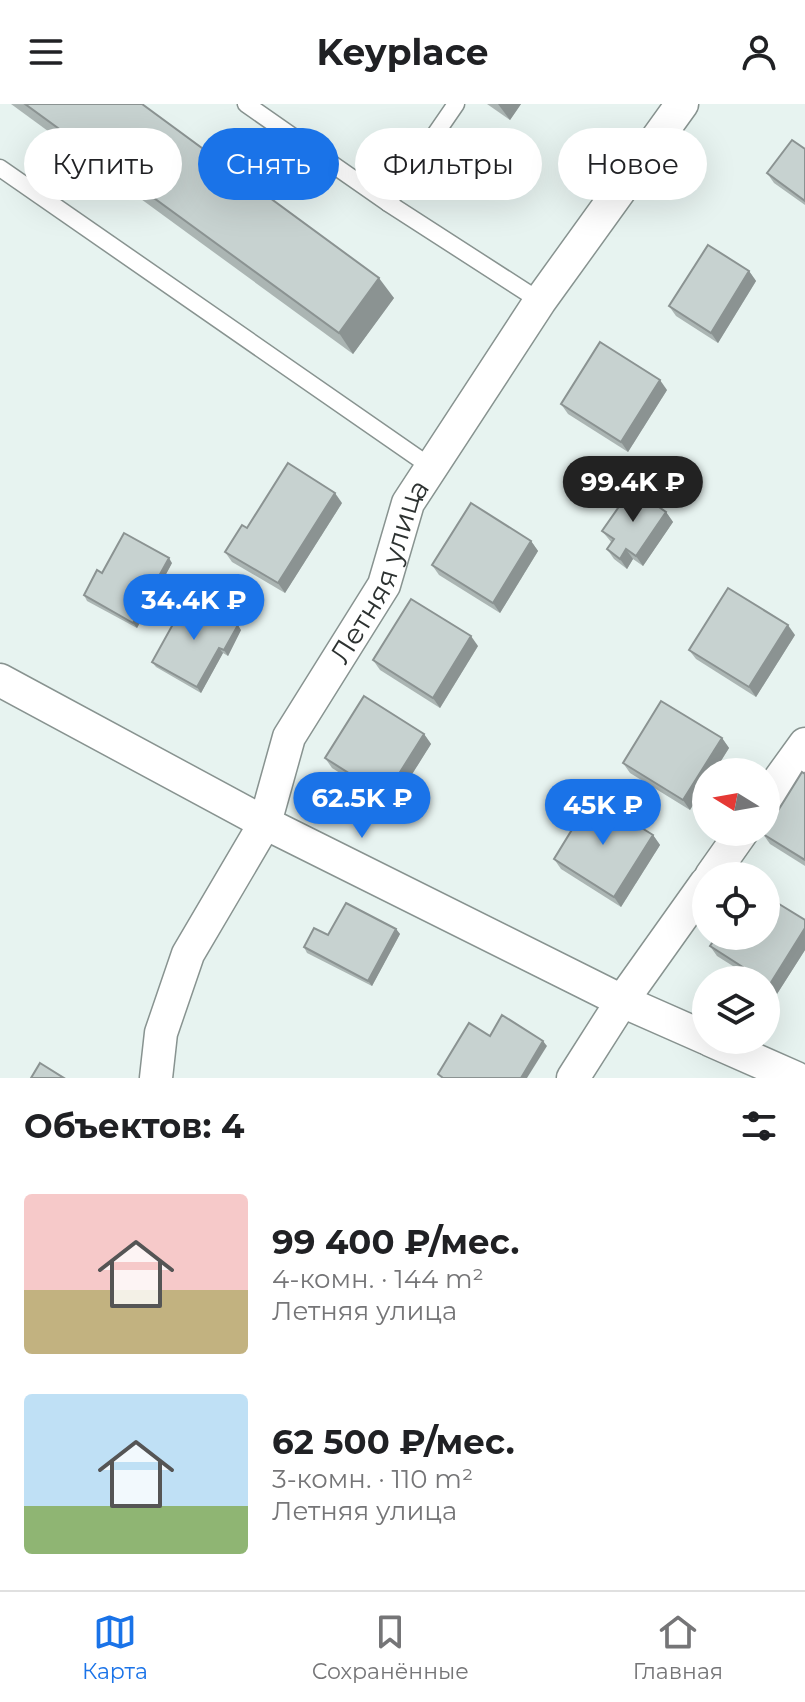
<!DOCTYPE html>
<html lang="ru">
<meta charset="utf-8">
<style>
:root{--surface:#fff;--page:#f2f2f2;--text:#202124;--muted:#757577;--line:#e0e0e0;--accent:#1a73e8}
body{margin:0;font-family:Montserrat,sans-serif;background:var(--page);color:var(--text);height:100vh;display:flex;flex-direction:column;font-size:30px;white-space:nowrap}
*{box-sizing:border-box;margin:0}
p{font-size:26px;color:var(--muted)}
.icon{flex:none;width:44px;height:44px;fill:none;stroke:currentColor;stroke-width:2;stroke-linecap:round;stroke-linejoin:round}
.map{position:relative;height:974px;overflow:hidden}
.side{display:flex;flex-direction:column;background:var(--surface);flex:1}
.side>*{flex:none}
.hud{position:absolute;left:24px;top:24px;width:758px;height:72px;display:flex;gap:16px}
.needle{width:52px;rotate:281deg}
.buttons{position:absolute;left:692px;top:654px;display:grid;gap:16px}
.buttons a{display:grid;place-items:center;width:88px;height:88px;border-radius:50%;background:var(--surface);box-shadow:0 8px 32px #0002;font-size:40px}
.price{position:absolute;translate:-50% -68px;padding:0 18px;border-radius:28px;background:var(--accent);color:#fff;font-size:26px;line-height:52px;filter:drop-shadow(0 2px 4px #0008)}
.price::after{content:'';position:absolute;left:50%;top:48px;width:24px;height:18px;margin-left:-12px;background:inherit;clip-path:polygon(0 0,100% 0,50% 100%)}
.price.active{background:#222;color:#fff}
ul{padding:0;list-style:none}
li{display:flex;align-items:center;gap:24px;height:200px;padding:0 24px}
li span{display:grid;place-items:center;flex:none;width:224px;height:160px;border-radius:8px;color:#555}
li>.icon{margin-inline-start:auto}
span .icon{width:96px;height:96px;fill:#fffc;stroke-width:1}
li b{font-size:34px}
h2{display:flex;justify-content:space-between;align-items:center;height:96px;padding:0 24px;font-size:34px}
.chip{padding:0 28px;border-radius:36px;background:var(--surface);box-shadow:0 8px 32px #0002;font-size:28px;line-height:72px}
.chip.active{background:var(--accent);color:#fff}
header{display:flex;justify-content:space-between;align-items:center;height:104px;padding:0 24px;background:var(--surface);font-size:36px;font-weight:700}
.tabs{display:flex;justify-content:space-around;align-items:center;height:112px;border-top:2px solid var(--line);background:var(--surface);font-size:22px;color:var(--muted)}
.tabs a{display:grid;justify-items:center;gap:4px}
.tabs .active{color:var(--accent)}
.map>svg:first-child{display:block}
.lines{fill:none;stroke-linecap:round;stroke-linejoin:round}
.service-casing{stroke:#889390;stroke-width:19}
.minor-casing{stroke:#889390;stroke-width:35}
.service{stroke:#fff;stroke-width:16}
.minor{stroke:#fff;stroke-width:32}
.wall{fill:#abb5b3}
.shaded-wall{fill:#8b9392}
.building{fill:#c7d2d0;stroke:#8b9392;stroke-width:2}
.labels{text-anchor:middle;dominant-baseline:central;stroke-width:6;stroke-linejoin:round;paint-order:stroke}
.street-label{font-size:28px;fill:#2d3231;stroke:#fafffe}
</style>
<header><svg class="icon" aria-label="menu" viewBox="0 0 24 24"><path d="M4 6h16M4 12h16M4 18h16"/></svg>Keyplace<svg class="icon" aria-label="person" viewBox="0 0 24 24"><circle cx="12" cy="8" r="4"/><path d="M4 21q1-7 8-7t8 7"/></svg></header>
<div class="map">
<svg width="805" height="974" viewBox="0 0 805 974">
<rect width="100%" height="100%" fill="#e7f3f0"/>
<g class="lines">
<defs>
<g id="service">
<polyline points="246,0 388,99 540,197"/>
<polyline points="0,64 431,363"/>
<polyline points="388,99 456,0"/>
</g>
<g id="minor">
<polyline points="0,576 265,719 622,897 706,934"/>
<polyline points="766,694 805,640"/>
<polyline points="711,772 742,728"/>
<polyline points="710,936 796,974"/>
<path id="s1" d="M156 974 161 929 188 850 265 719 289 633 384 481 408 399 540 197 682 0"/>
<polyline points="573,974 622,897 706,779"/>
</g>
</defs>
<use href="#service" class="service-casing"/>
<use href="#minor" class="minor-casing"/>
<use href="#service" class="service"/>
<use href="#minor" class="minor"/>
</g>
<g class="wall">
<polygon points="11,0 142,0 394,194 353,250"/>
<polygon points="487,0 521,0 510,16"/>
<polygon points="805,45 805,101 774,79 767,69"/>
<polygon points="749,167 756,177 718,239 676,212 669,202"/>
<polygon points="667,286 628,348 568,310 561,300"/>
<polygon points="342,399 285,489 232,458 225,448 247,424"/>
<polygon points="666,408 673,418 643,462 633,455 627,465 614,455 607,445 612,439 602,427"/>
<polygon points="531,437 538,447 500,509 439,471 432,461"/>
<polygon points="172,459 137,524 87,497 84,491 102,469"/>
<polygon points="241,526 228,552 223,549 201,589 156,563 152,558"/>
<polygon points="795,531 756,593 696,555 689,546"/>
<polygon points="478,542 440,604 380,566 373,556"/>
<polygon points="424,630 431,640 392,702 332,664 325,654"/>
<polygon points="722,634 729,644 714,668 706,668 690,706 630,669 623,659"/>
<polygon points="805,670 805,762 770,740 763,730"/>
<polygon points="653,731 660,741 621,803 561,765 554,755"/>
<polygon points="805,816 805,846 777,890 766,883 766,876 755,876 717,852 710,842"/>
<polygon points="396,825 400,830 372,882 307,849 304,843 328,831"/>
</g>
<g class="shaded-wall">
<polygon points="498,0 521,0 510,16"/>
<polygon points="749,167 756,177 718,239 711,229"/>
<polygon points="379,174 394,194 353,250 339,229"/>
<polygon points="660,276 667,286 628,348 621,338"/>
<polygon points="335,389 342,399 285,489 278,479"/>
<polygon points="666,408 673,418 643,462 636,452"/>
<polygon points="531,437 538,447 500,509 493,499"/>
<polygon points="626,445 633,455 627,465 620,455"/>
<polygon points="169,454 172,459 137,524 133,519"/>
<polygon points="238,521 241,526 228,552 224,546"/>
<polygon points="788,521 795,531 756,593 749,583"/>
<polygon points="471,532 478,542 440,604 433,594"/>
<polygon points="219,544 223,549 201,589 197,583"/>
<polygon points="424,630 431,640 392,702 385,692"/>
<polygon points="722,634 729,644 714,668 706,668 706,681 690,706 683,696"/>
<polygon points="653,731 660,741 621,803 614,793"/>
<polygon points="805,824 805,846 777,890 770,880"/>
<polygon points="396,825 400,830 372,882 368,877"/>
<polygon points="543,937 547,942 527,974 521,974"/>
</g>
<g class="building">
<polygon points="25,0 142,0 379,174 339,229"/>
<polygon points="792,36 805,45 805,97 767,69"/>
<polygon points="708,141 749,167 711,229 669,202"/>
<polygon points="600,238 660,276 621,338 561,300"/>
<polygon points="288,359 335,389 278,479 225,448 242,421 247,424"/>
<polygon points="632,384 666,408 636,452 626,445 620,455 607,445 614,435 602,427"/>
<polygon points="471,399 531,437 493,499 432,461"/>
<polygon points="124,429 169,454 133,519 84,491 97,466 102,469"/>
<polygon points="728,484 788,521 749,583 689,546"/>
<polygon points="188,493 238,521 224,546 219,544 197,583 152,558"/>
<polygon points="411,495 471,532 433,594 373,556"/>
<polygon points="364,592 424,630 385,692 325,654"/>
<polygon points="661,597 722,634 683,696 623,659"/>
<polygon points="802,668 805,670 805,756 763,730 766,728 766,726"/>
<polygon points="592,693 653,731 614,793 554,755"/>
<polygon points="766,792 805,816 805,824 770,880 766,878 766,876 763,876 710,842 717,832 766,832"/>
<polygon points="346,799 396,825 368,877 304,843 314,824 328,831"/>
<polygon points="502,911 543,937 521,974 443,974 438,970 469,919 490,932"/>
<polygon points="40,959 64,974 31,974"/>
</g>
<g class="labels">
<g class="street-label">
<text stroke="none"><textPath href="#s1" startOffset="560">Летняя улица</textPath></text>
</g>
</g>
</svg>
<div class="buttons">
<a><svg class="needle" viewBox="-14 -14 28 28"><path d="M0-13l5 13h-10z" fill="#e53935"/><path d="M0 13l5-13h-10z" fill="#757577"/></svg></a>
<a><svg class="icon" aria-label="locate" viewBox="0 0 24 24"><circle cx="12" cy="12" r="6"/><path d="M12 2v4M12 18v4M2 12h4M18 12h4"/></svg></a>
<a><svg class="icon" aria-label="layers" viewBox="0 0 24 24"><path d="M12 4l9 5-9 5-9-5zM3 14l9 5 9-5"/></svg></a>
</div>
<b class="price active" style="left:633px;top:420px">99.4K ₽</b>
<b class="price" style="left:194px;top:538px">34.4K ₽</b>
<b class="price" style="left:362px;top:736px">62.5K ₽</b>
<b class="price" style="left:603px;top:743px">45K ₽</b>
<div class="hud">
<a class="chip">Купить</a>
<a class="chip active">Снять</a>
<a class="chip">Фильтры</a>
<a class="chip">Новое</a>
</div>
</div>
<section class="side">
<h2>Объектов: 4<svg class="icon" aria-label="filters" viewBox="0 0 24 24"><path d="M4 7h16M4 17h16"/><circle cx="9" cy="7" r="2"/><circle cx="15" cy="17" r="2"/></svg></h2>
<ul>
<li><span style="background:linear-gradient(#f6c9c9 60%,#c2b280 0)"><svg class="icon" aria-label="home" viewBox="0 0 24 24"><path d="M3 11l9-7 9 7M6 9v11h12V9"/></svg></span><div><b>99 400 ₽/мес.</b><p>4-комн. · 144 m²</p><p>Летняя улица</p></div></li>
<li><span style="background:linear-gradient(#bfe0f5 70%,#8fb573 0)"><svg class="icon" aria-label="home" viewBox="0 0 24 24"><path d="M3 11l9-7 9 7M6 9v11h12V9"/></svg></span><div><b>62 500 ₽/мес.</b><p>3-комн. · 110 m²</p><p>Летняя улица</p></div></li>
</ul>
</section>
<nav class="tabs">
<a class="active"><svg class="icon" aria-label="map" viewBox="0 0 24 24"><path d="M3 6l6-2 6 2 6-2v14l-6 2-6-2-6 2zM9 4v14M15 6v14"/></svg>Карта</a>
<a><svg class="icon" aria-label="saved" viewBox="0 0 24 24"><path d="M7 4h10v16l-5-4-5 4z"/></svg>Сохранённые</a>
<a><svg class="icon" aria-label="home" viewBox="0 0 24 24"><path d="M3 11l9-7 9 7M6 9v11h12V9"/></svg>Главная</a>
</nav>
